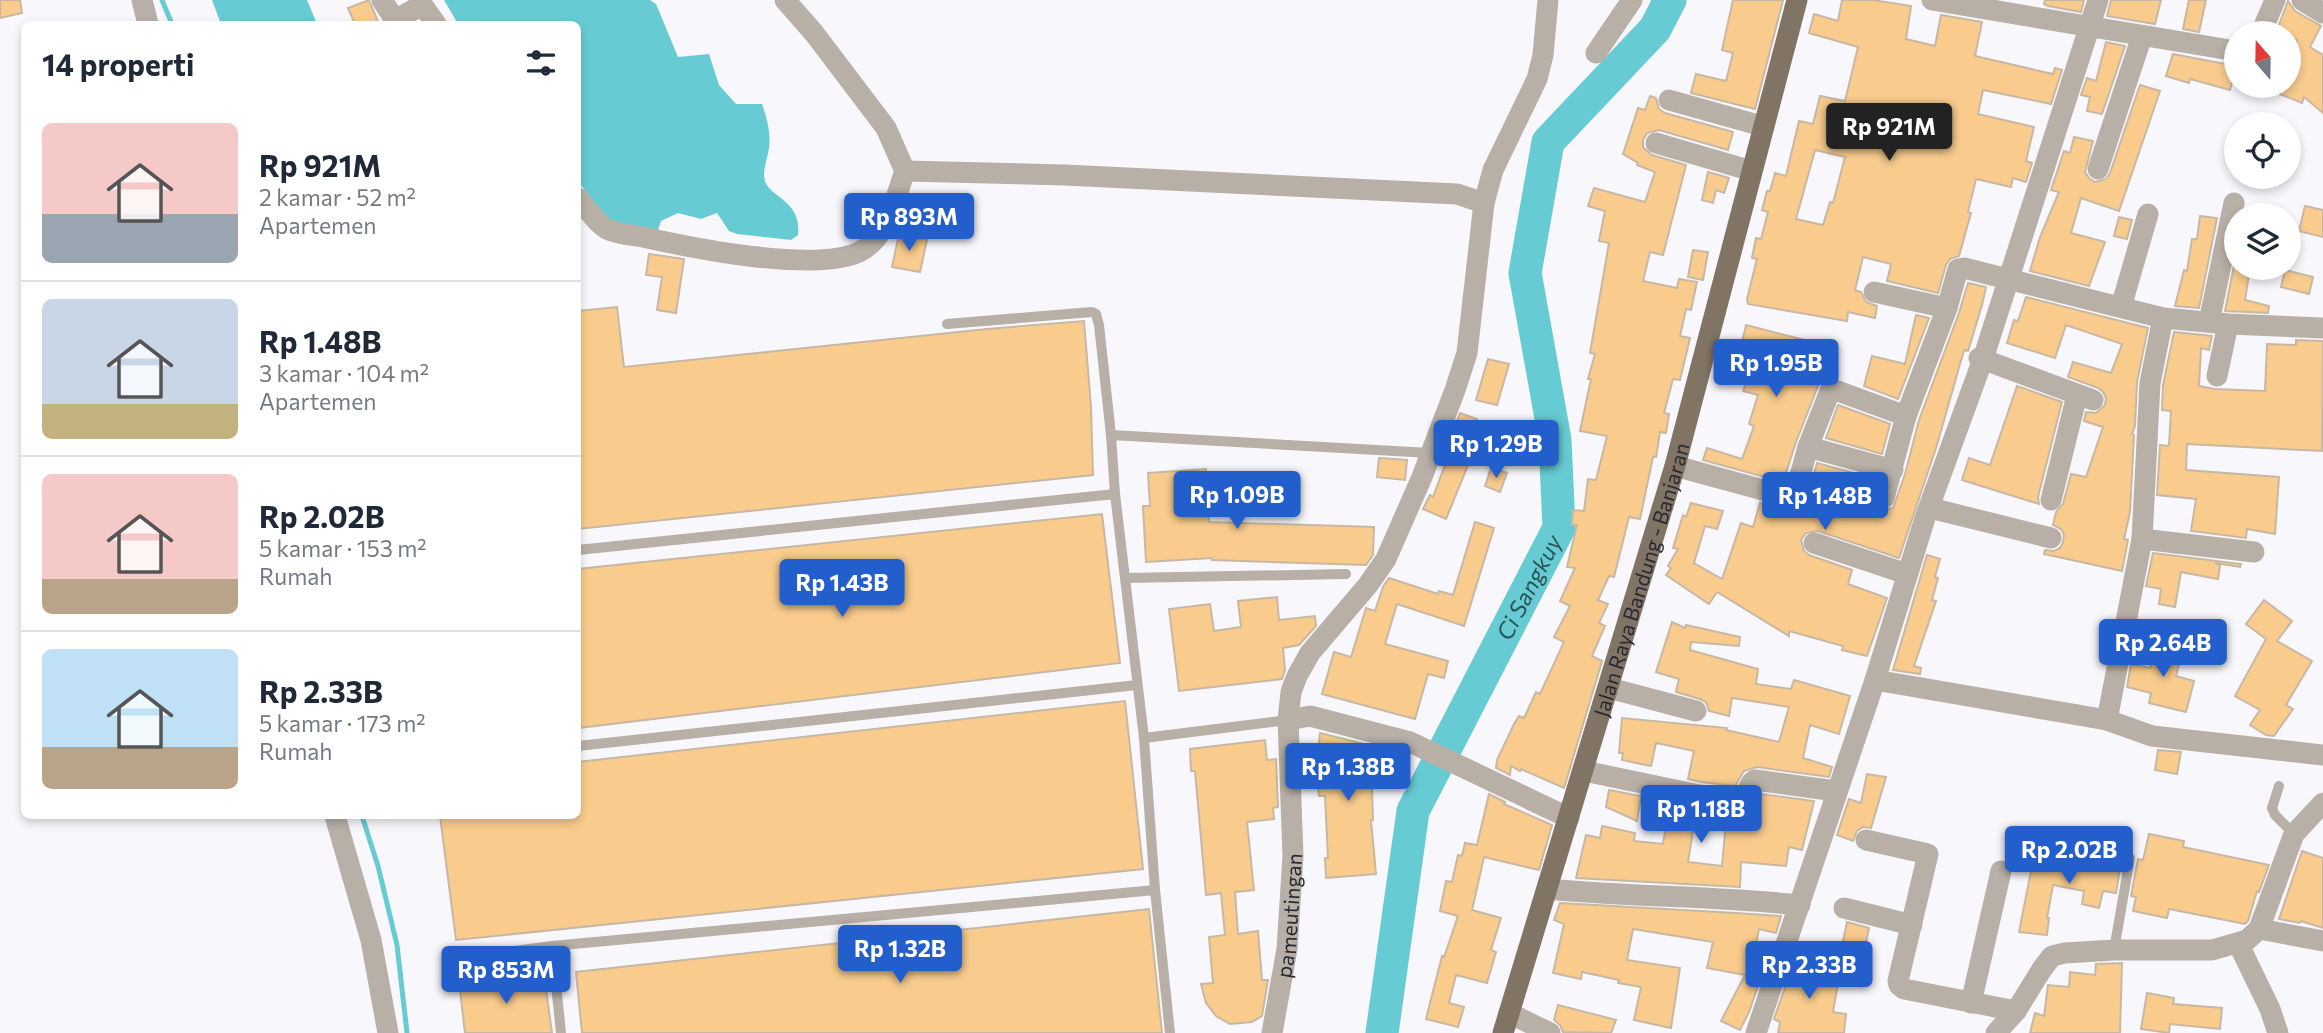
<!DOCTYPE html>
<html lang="id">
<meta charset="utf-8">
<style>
:root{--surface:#fff;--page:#f6f6f7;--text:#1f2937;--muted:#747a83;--line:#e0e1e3;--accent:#235fcc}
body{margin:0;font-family:Commissioner,sans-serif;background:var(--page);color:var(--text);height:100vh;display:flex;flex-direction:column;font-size:26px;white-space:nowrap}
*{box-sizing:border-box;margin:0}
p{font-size:23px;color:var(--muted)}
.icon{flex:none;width:38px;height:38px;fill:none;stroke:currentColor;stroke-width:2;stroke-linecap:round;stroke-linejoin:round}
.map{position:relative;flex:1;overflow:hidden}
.details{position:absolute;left:21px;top:21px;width:560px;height:798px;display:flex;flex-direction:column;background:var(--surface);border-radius:10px;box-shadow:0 4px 10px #0003}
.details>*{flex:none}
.needle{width:46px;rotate:340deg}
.fabs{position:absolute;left:2224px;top:21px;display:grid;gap:14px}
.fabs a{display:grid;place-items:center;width:77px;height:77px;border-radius:50%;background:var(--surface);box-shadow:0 4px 10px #0003;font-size:35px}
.price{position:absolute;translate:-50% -60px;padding:0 16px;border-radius:7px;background:var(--accent);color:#fff;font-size:23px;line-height:46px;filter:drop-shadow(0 2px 4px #0008)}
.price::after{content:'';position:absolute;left:50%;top:42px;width:21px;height:16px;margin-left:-10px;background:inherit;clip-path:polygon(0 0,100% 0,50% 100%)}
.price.selected{background:#222;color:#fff}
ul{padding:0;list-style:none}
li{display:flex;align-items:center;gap:21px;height:175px;padding:0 21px}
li+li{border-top:2px solid var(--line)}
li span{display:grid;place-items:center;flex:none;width:196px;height:140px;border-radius:10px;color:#555}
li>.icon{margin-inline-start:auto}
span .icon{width:84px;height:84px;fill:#fffc;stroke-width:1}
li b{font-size:30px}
h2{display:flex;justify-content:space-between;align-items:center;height:84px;padding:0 21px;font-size:30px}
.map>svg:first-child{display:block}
.water{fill:#67cbd3}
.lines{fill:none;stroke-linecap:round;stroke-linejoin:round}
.stream{stroke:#67cbd3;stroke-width:5}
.river{stroke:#67cbd3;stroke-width:33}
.building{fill:#f9cc8e;stroke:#c8b8a3;stroke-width:2;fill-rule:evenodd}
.lane{stroke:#b8b0a7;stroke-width:10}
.street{stroke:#b8b0a7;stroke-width:21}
.primary{stroke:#827464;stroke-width:21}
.labels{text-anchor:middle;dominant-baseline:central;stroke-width:7;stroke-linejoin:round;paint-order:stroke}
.street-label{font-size:21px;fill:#2a2933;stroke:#fff}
.water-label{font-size:23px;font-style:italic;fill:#285458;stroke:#fff}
</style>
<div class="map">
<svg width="2323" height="1033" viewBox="0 0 2323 1033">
<rect width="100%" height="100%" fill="#f7f7fc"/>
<g class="water">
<polygon points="212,0 307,0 317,24 221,24"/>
<path d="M444 0H650L656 4 678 57 709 54 719 85 736 104H762C767 118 771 133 769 148 768 157 762 171 765 181 769 197 802 200 798 235L791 240 737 234 729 231 717 213 701 219 678 213 661 221 658 230 621 225 606 218 578 181V24H458Z"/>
</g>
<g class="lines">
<g class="stream">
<polyline points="162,0 172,24"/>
<polyline points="362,816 378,866 397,945 407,1033"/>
</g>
<path class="river" id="s1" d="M1382 1033 1413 811 1559 528 1555 440 1525 273 1548 142 1655 29 1670 0"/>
</g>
<g class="building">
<polygon points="0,0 20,0 22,13 0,18"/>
<polygon points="369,0 379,24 355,24 348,8"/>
<polygon points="1733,0 1783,0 1755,109 1691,93 1696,74 1726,81 1733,53 1722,50"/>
<path d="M1842 0H1873L1911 6 1906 39 1935 46 1941 15 1982 22 1975 56 2053 74 2055 68 2062 70 2051 104 1983 90 1978 114 2034 127 2026 161 2032 163 2026 182 2013 178 2011 187 1976 179 1968 212 1971 213 1959 256 1950 259 1946 265 1938 293 1887 281 1891 264 1863 257 1855 290 1861 292 1866 302 1877 306 1875 318 1848 312 1847 321 1748 304 1747 299 1757 259 1752 258 1756 238 1761 239 1768 212 1762 210 1767 191H1770L1775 173 1786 176 1799 121 1813 124 1820 96 1845 101 1858 47 1809 33 1814 14 1838 21ZM1815 150 1845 157 1833 203 1830 202 1823 225 1796 219Z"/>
<polygon points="2045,0 2084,0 2081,12 2048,6 2044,4"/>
<polygon points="2111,0 2161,0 2155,24 2107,16"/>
<polygon points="2189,0 2206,0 2199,32 2183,29"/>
<polygon points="2288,1 2295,11 2321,26 2310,47 2323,55 2323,113 2304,97 2302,103 2260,86 2289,86 2289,59 2297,40 2289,36 2289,33 2277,30"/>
<polygon points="2106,42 2125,46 2102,114 2087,111 2090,97 2081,95 2087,78 2096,81"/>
<polygon points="2173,54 2236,66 2230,90 2190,79 2189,83 2166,76"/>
<polygon points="2140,85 2160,91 2119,211 2081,198 2071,233 2105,242 2089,286 2030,271 2040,237 2059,192 2051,190 2064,151 2070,153 2074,137 2093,141 2085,172 2089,178 2095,182 2106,179 2110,173"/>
<polygon points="1650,96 1656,98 1659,109 1665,113 1733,132 1728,150 1659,130 1647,133 1643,140 1643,147 1652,155 1686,165 1663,255 1650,252 1643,281 1677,288 1679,279 1697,282 1691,310 1686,309 1680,336 1690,338 1680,380 1673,379 1664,413 1669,414 1666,433 1660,432 1656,457 1653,457 1640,519 1629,517 1614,577 1609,576 1598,600 1608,604 1599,623 1605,626 1592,656 1602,661 1564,788 1521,769 1520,771 1511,766 1510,775 1496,768 1497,760 1514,724 1519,716 1524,718 1536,692 1540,694 1564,642 1554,637 1570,606 1560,601 1575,568 1567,567 1577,525 1572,525 1573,510 1584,511 1588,479 1596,480 1607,436 1580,431 1591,379 1588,379 1595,354 1590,353 1609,243 1599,241 1605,211 1588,206 1594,188 1645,202 1655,172 1637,165 1638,163 1623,154 1638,108 1645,110"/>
<polygon points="1708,172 1729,178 1724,193 1716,190 1713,203 1702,200"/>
<polygon points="2305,206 2323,210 2323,237 2299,231"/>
<polygon points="2200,216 2217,218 2199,308 2175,306 2184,270 2187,271 2192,239 2197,239"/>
<polygon points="2119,217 2132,220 2127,239 2114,236"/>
<polygon points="899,234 927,240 920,272 892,267"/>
<polygon points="1693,250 1708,252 1703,280 1688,277"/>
<polygon points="649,254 684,259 676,313 657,310 662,277 646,275"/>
<polygon points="2236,255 2236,268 2250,268 2245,300 2269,306 2268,313 2225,311"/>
<polygon points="2285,270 2313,277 2309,294 2281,287"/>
<polygon points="1968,283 1986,287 1982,305 1968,351 1964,350 1937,445 1899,558 1818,531 1806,533 1801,540 1804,551 1809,555 1852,570 1848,584 1887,598 1867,656 1842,650 1843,646 1789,631 1789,636 1717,592 1709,604 1666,575 1671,568 1668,566 1678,549 1673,548 1683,515 1686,517 1691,503 1723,511 1717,529 1705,526 1694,563 1722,579 1741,523 1753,527 1760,503 1783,509 1791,508 1803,501 1809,494 1817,463 1876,479 1871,495 1874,507 1881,511 1893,508 1905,474 1919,420 1959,313"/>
<polygon points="2026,297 2148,328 2137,382 2135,426 2132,434 2134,435 2130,512 2124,539 2128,540 2122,571 2044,554 2045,550 2054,551 2060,548 2063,542 2064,535 2061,529 2053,525 2056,512 2063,504 2071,474 2086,477 2103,427 2084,421 2086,412 2096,413 2105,405 2106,398 2103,392 2098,388 2068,377 2073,362 2111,373 2122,344 2066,325 2055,358 2007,343 2014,320 2018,321"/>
<polygon points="617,307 624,367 987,329 1084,321 1091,407 1093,475 578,529 578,311"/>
<polygon points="1916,315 1929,318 1898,399 1864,386 1872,356 1905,364"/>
<polygon points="1746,325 1828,346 1822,368 1834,370 1833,377 1822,381 1818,386 1796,442 1783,482 1703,460 1707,448 1742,459 1754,426 1749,424 1758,395 1743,391 1750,369 1737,365"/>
<polygon points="2174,332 2212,336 2209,350 2201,348 2199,386 2215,389 2265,391 2267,344 2296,345 2296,340 2323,341 2322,451 2187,444 2186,470 2279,477 2275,534 2247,529 2246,538 2191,531 2196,499 2157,495 2160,445 2169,446 2171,411 2162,410 2163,385"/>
<polygon points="1488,359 1509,364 1497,405 1476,400"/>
<polygon points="2017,386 2062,402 2038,497 2039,504 1962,480 1969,458 1990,465"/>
<polygon points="1838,405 1890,424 1882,454 1826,438"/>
<polygon points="1460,413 1477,419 1472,433 1480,436 1446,519 1423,509 1430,495 1433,497 1454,441 1450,440"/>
<polygon points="1379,458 1407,460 1405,480 1377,477"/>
<polygon points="1491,468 1507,473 1500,492 1485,486"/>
<polygon points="1206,469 1209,522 1374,527 1373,555 1366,565 1212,560 1212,558 1146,562 1143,506 1150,506 1148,473"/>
<polygon points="1102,514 1120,663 578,728 578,569"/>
<polygon points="1475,522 1494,528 1464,626 1397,604 1385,644 1448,661 1444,678 1428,674 1415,719 1322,694 1334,652 1351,657 1366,608 1375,611 1383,587 1389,578 1438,594 1439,591 1453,595"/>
<polygon points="2153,553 2241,564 2240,567 2215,563 2220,566 2218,579 2181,572 2175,607 2159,604 2161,589 2146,586"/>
<polygon points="1927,555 1940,559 1935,577 1938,578 1932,600 1936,601 1914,666 1921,668 1920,674 1893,670"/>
<polygon points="1277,597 1279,620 1315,616 1316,626 1299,645 1283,648 1285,670 1282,679 1179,691 1169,609 1210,604 1214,631 1241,627 1238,601"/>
<polygon points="2264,600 2292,621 2277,641 2312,661 2286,705 2293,709 2274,736 2266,735 2250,725 2260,710 2235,696 2266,639 2246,624"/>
<polygon points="1672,622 1685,628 1686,625 1740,637 1739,646 1691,642 1690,650 1758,669 1756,684 1791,689 1794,680 1850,696 1839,734 1810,725 1803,758 1832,767 1829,777 1757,767 1744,771 1735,786 1701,782 1688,779 1694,751 1656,743 1651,766 1622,760 1623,753 1619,753 1622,718 1727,728 1726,730 1779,742 1789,707 1732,698 1729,716 1709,711 1706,702 1700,699 1676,692 1679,679 1656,672"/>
<polygon points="2157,642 2183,649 2176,676 2194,681 2186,712 2149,703 2151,693 2127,687 2131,664 2150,668"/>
<polygon points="1125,701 1143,869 456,940 440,816 578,816 578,762"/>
<polygon points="1320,733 1393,751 1392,762 1369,766 1372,790 1373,820 1371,820 1376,874 1326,878 1325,858 1328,858 1325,796 1319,796 1316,774"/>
<polygon points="1265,740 1267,760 1276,759 1278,807 1273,808 1274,819 1247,822 1254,890 1235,892 1238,934 1258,931 1262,980 1268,980 1262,1016 1252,1022 1230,1024 1216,1016 1206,1003 1201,984 1213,983 1209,937 1225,935 1221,893 1206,895 1195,771 1191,771 1190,749"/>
<polygon points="2158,750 2181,752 2177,774 2155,770"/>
<polygon points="1867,774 1886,777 1871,828 1863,827 1857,831 1853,841 1837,835 1849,799 1861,803"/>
<polygon points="1609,790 1641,796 1637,821 1606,807"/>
<polygon points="1489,794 1505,802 1504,804 1552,825 1539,870 1484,857 1472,910 1501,918 1491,950 1496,952 1487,983 1456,975 1449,1003 1464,1007 1458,1027 1426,1019 1442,956 1444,957 1458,916 1440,911 1446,881 1452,882 1458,855 1462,856 1465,843 1477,845"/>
<path d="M1761 794 1814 801 1802 850 1789 847 1786 866 1741 862 1740 887 1576 878 1586 835 1600 838 1602 826 1635 833 1634 841 1663 844 1670 802 1740 813 1752 809ZM1695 818 1726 822 1722 866 1688 862Z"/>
<polygon points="2149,834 2184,841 2183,847 2269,865 2259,892 2257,891 2248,921 2245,924 2169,909 2167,918 2133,911 2136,897 2131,896 2138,859 2143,860"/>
<polygon points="2079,848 2122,856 2116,893 2103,891 2099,908 2082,904 2084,891 2053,885 2047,918 2049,918 2047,935 2019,932 2032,866 2074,871"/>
<polygon points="2302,851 2323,858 2323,928 2301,921 2300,923 2279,919"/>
<polygon points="1560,903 1736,913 1781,916 1776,933 1759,929 1754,955 1767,960 1749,1012 1740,1030 1721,1021 1745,975 1707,968 1713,942 1633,929 1627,960 1680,968 1671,1028 1634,1020 1641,987 1618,983 1619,980 1582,972 1581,979 1553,973 1564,924 1554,920"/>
<polygon points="1149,909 1162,1033 582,1033 576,972"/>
<polygon points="1847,922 1869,928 1862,961 1840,955"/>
<polygon points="1798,950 1810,953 1807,969 1839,977 1833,1012 1846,1014 1844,1033 1778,1033 1780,1022 1774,1019"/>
<polygon points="2122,963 2120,1033 2030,1033 2035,1013 2044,1016 2048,985 2069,987 2070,972 2095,975 2096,964"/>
<polygon points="544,975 552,1033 465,1033 459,981"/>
<polygon points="2147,993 2174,998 2173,1004 2222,1008 2220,1029 2170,1024 2169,1033 2141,1029"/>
<polygon points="1558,1005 1616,1020 1611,1033 1563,1032 1560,1025 1554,1020"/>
</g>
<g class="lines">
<g class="lane">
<polyline points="947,324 1092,312 1096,314 1099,325 1111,435"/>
<polyline points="578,550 1115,494"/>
<polyline points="1126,578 1346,574"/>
<polyline points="1288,720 1144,738 1115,494 1111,435 1430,453"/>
<polyline points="1144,738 1155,890 1170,1033"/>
<polyline points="578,746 1137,685"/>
<polyline points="2279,786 2272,808 2275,815 2294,834"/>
<polyline points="552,946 1155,890"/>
<polyline points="2114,950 2130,858"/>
<polyline points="452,959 552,946 561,1033"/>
</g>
<g class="street">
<polyline points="142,0 148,24"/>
<polyline points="382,0 395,20 422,5"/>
<polyline points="419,0 436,24"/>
<polyline points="1932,0 2236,51"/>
<polyline points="2302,0 2323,13"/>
<polyline points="2261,33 2275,0"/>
<polyline points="1596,53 1632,0"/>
<polyline points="1669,100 1762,126"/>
<polyline points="1656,143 1752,171"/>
<polyline points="2098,169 2142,36"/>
<polyline points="905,171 1065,175 1457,194 1484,203"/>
<path d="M578 198C586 207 596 223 607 229 617 234 632 235 643 237 692 248 814 273 859 252 888 238 895 198 905 171L886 128 814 33 785 0"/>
<polyline points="1874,292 1947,308"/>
<polyline points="2121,307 2148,214"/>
<polyline points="2209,322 2234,203"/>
<polyline points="1983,359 1979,358 2093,400"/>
<polyline points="2217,376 2228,324"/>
<polyline points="1808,447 1893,470"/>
<polyline points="1675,466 1785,496 1796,490 1808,447 1830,391 1835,390 1906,416 1947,308 1958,269 1964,268 2163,318 2228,324 2323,328"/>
<polyline points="1884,498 1906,416"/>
<polyline points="2051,500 2077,395"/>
<polyline points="1930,508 2051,538"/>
<polyline points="2142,539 2254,552"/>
<polyline points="1814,543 1907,574"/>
<polyline points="1875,680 2107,720 2152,736 2323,755"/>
<polyline points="1609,688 1696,711"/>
<polyline points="1288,720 1310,716 1410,742 1569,818"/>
<polyline points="2107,720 2142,539 2150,383 2163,318"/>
<path d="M1584 771 1699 795 1741 800C1749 796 1747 784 1755 780L1836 791"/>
<polyline points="335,816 371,940 388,1033"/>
<polyline points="1866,840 1928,854 1898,981 1899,985 1904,989 2016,1011"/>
<path d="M1547 889C1631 897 1716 896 1800 905"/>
<polyline points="1844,908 1912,925"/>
<polyline points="2259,929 2323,941"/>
<polyline points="2238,943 2270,1009 2278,1033"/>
<polyline points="1971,1003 2001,871"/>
<polyline points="1509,1013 1550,1033"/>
<path id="s2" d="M1272 1033 1287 949 1293 856 1288 720 1291 692 1297 676 1310 653 1368 585 1386 559 1422 477 1455 390 1467 353 1484 203 1493 170 1537 79 1543 55 1548 0"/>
<polyline points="1756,1033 1875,680 1925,518 1983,359 2098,0"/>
<polyline points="1996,1033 2016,1011 2042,969 2052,956 2065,953 2114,950 2212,950 2247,940 2259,929 2294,834 2323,803"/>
</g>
<path class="primary" id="s3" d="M1503 1033 1675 466 1797 0"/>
</g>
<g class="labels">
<g class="street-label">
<text stroke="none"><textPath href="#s3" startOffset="474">Jalan Raya Bandung - Banjaran</textPath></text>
<text stroke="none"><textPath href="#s2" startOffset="119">pameutingan</textPath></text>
</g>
<g class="water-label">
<text stroke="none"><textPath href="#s1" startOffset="476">Ci Sangkuy</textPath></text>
</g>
</g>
</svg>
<div class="fabs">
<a><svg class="needle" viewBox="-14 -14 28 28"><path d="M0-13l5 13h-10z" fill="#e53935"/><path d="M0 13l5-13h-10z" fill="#747a83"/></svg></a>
<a><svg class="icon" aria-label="locate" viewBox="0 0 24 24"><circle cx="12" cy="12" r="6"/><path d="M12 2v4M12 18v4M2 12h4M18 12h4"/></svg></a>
<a><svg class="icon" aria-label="layers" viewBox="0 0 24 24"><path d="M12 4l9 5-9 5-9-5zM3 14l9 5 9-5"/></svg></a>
</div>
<b class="price selected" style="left:1889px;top:163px">Rp 921M</b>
<b class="price" style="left:909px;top:253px">Rp 893M</b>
<b class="price" style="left:1776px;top:399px">Rp 1.95B</b>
<b class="price" style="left:1496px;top:480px">Rp 1.29B</b>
<b class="price" style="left:1237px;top:531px">Rp 1.09B</b>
<b class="price" style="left:1825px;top:532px">Rp 1.48B</b>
<b class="price" style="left:842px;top:619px">Rp 1.43B</b>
<b class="price" style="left:2163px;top:679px">Rp 2.64B</b>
<b class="price" style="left:1348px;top:803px">Rp 1.38B</b>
<b class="price" style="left:1701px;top:845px">Rp 1.18B</b>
<b class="price" style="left:2069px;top:886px">Rp 2.02B</b>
<b class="price" style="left:900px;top:985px">Rp 1.32B</b>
<b class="price" style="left:1809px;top:1001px">Rp 2.33B</b>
<b class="price" style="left:506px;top:1006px">Rp 853M</b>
<section class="details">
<h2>14 properti<svg class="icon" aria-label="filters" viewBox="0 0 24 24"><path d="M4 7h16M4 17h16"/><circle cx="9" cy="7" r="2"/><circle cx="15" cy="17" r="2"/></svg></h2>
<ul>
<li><span style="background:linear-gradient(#f6c9c9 65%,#9aa5b1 0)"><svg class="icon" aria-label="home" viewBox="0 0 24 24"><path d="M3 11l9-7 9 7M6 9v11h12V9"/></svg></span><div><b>Rp 921M</b><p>2 kamar · 52 m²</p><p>Apartemen</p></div></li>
<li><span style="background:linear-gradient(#c9d6e8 75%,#c2b280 0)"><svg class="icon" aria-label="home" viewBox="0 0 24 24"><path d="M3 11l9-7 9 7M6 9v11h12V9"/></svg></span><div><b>Rp 1.48B</b><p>3 kamar · 104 m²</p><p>Apartemen</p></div></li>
<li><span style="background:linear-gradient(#f6c9c9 75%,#b9a48a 0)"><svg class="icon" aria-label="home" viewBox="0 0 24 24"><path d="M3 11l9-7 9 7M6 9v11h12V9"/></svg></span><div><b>Rp 2.02B</b><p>5 kamar · 153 m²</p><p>Rumah</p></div></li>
<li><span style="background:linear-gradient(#bfe0f5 70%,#b9a48a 0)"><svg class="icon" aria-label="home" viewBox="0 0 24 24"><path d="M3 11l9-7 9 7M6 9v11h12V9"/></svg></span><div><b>Rp 2.33B</b><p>5 kamar · 173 m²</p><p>Rumah</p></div></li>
</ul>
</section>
</div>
